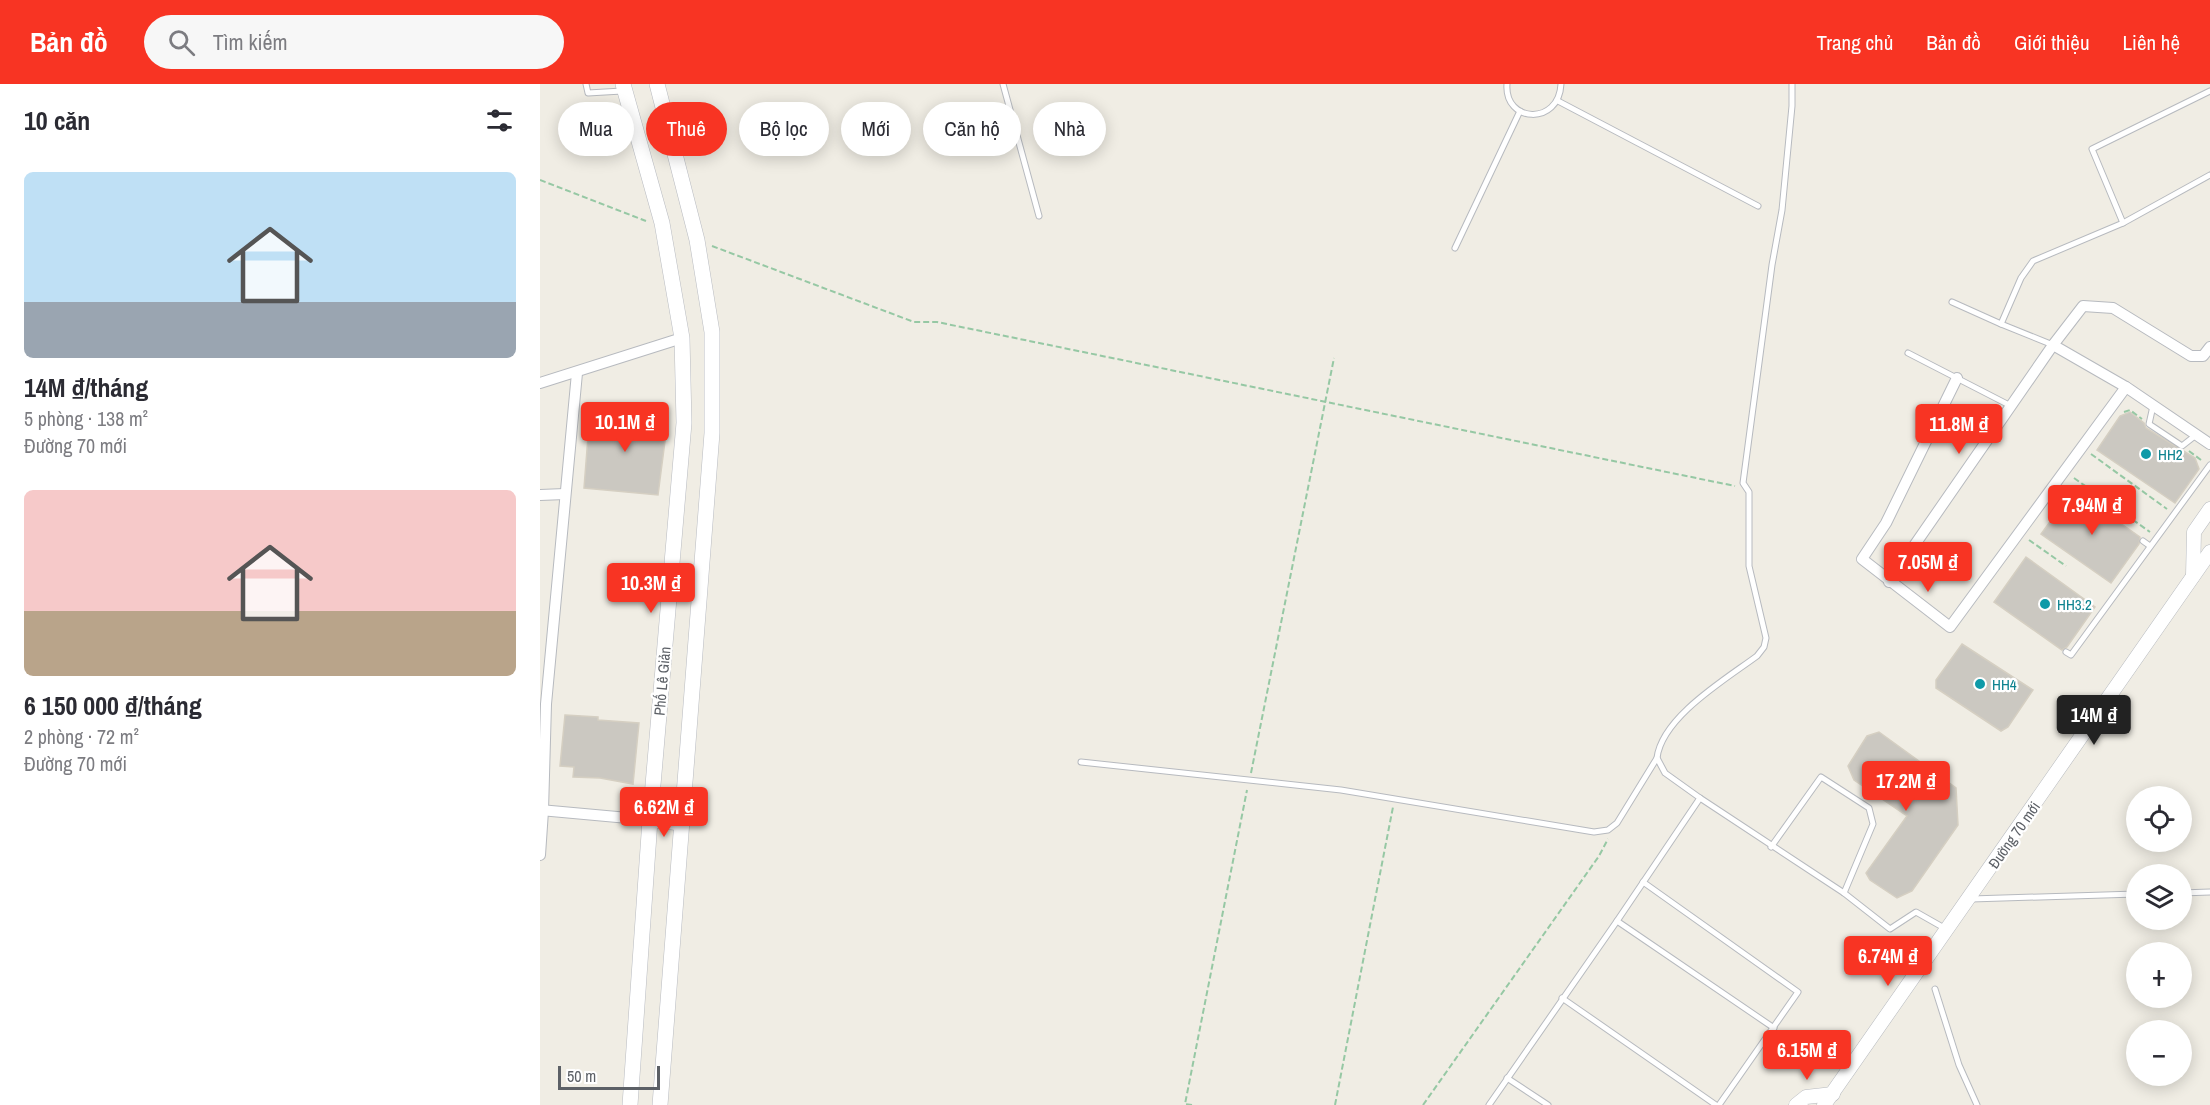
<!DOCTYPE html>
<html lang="vi">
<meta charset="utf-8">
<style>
:root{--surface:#fff;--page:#f7f7f7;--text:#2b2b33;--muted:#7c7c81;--accent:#f83423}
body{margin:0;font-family:"Archivo Narrow",sans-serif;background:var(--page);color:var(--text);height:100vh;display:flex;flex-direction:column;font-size:22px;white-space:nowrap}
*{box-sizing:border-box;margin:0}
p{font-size:20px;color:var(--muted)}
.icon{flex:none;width:33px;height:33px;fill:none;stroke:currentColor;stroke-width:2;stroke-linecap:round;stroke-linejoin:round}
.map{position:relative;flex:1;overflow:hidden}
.side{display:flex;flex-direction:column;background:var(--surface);width:540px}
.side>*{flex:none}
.hud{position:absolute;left:18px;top:18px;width:570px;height:54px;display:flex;gap:12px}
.fabs{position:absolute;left:1586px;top:702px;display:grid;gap:12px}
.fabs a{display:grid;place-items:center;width:66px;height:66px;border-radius:50%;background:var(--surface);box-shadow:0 3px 15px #0003;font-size:30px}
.scale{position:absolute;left:18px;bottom:15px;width:102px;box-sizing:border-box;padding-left:6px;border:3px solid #5c6066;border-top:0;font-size:16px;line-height:21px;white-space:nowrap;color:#5c6066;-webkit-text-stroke:4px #fff;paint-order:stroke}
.price{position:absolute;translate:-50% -51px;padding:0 14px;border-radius:6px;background:var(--accent);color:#fff;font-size:20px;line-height:39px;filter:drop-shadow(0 2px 3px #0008)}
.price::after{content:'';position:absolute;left:50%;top:36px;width:18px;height:14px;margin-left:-9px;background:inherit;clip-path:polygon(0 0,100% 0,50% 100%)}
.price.current{background:#222;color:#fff}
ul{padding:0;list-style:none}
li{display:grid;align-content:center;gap:12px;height:318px;padding:0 24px}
li span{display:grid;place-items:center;height:186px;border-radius:9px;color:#555}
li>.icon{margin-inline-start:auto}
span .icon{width:108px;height:108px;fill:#fffc;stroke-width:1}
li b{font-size:26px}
h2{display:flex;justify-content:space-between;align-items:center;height:72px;padding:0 24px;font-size:26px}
.pill{padding:0 21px;border-radius:27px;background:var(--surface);box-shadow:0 3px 15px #0003;font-size:21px;line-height:54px}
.pill.current{background:var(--accent);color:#fff}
header{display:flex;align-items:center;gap:36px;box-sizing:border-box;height:84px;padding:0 30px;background:var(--accent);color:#fff}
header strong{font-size:28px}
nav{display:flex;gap:33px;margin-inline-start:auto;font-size:21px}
.search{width:420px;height:54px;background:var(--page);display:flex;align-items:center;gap:15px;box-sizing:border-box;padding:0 21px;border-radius:33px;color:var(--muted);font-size:22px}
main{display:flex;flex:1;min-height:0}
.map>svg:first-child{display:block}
.building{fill:#cbc8c1;stroke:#d5cfc2;stroke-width:1.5}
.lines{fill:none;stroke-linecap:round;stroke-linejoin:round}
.service-casing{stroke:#b7babf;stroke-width:7}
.minor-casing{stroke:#b7babf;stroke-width:12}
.tertiary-casing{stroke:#b7babf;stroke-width:15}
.secondary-casing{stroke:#b8bbc1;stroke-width:16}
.path{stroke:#96c8a4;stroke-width:2;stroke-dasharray:6 3;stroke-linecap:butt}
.service{stroke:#fff;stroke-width:5}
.minor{stroke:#fff;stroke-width:10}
.tertiary{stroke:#fff;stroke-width:14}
.secondary{stroke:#fff;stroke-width:15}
.culture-dot{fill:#0f9aa8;stroke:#fff;stroke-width:2}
.labels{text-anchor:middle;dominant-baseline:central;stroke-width:4.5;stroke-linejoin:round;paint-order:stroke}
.culture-label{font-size:15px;fill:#0d838f;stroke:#fff;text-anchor:start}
.street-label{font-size:15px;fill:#5c6066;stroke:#fff}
</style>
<header>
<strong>Bản đồ</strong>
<div class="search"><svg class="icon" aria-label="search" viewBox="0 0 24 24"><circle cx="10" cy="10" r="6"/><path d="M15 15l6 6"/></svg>Tìm kiếm</div>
<nav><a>Trang chủ</a><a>Bản đồ</a><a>Giới thiệu</a><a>Liên hệ</a></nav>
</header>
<main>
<section class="side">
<h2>10 căn<svg class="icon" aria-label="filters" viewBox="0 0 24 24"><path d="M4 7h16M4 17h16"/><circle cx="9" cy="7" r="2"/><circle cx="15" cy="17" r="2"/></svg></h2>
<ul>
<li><span style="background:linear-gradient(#bfe0f5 70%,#9aa5b1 0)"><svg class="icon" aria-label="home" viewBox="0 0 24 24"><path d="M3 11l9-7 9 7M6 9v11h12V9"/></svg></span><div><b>14M ₫/tháng</b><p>5 phòng · 138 m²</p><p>Đường 70 mới</p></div></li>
<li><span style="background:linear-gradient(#f6c9c9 65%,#b9a48a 0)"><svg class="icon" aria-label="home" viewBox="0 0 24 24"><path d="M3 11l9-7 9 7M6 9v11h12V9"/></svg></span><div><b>6 150 000 ₫/tháng</b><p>2 phòng · 72 m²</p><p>Đường 70 mới</p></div></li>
</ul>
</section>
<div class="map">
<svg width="1670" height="1021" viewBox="0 0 1670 1021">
<rect width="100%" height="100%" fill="#f0ede4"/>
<g class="building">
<polygon points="50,327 128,334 118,411 44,404"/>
<polygon points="1590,328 1604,339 1606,344 1655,374 1659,385 1635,419 1557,366 1580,332"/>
<polygon points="1533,406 1600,453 1599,460 1571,499 1501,450"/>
<polygon points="1486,473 1555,523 1527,563 1522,566 1454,518"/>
<polygon points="1422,560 1493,606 1468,643 1461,647 1396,604 1396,596"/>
<polygon points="25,631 58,633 58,636 99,639 93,700 60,694 33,693 34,683 20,682"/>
<polygon points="1339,648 1416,704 1418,741 1372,807 1357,814 1330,796 1326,789 1367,732 1314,696 1308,682 1327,652"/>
</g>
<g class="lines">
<defs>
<g id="service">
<polyline points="46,0 48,9 82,7"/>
<polyline points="463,0 499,132"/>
<path d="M967 0C964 39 1019 42 1021 0"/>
<path d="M1252 0V22L1242 126 1232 181 1203 399 1209 408V482L1226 554 1224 563 1217 572C1186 595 1122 633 1117 674L1125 689 1160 714 1304 809 1350 845 1376 828 1406 845"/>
<polyline points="1018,17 1218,122"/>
<polyline points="1583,139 1552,65 1670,7"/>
<polyline points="915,164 980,27"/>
<polyline points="1412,218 1461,240"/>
<polyline points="1513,261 1461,240 1481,194 1493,177 1583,139 1670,91"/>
<polyline points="1368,269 1471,322"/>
<polyline points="1613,322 1609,340 1642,362 1656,351"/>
<polyline points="1603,457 1610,462"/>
<polyline points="1526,568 1531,571 1670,381"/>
<polyline points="541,678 801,706 1054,748 1068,746 1077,739 1117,674"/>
<polyline points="1160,714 1077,837 1234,944"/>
<polyline points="1231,763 1281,693 1329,724 1333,740 1304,809"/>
<polyline points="1103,798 1258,908 1179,1021"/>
<polyline points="1641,809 1670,808"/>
<polyline points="1431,815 1596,810"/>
<polyline points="1395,905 1419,981 1437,1021"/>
<polyline points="1022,914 1176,1021"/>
<polyline points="967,994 1008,1021"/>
<polyline points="949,1021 1077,837"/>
</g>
<g id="minor">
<polyline points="1417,294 1346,439 1322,475 1410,543 1586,303 1513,261"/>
<polyline points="0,299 142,254"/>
<polyline points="1586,303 1670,360"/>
<polyline points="0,411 25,410"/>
<polyline points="1349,498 1513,261 1543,222 1573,224 1651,272 1663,272 1670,263"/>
<polyline points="0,726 110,736"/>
<polyline points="0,771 3,727 6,620 37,289"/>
</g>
<g id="tertiary">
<polyline points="1653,492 1654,448 1670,425"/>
<polyline points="1256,1021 1266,1013 1293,1010"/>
<polyline points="1284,1021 1670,468"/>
</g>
<g id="secondary">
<polyline points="83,0 122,139 142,254 144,339 110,736 90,1021"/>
<polyline points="117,0 157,156 172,248 172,349 120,1021"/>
<polyline points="110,736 142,739"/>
</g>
</defs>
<use href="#service" class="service-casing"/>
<use href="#minor" class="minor-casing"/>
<use href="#tertiary" class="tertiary-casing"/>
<use href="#secondary" class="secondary-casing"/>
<g class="path">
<polyline points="0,96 106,137"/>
<polyline points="172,162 374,238 397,238 1195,402"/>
<polyline points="1584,328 1590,326 1602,335"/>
<polyline points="1649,367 1661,376"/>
<polyline points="1551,370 1627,425"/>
<polyline points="1534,394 1610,448"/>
<polyline points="1489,456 1526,482"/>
<polyline points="711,689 794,274"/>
<polyline points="652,1021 645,1020 707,706"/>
<polyline points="795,1021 853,723"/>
<polyline points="883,1021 1059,772 1068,755"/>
</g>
<use href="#service" class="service"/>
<use href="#minor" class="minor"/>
<use href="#tertiary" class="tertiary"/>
<use href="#secondary" class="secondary"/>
</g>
<g class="culture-dot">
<circle cx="1606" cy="370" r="6"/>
<circle cx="1505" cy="520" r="6"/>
<circle cx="1440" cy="600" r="6"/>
</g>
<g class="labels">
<g class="culture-label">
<text x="1618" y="370">HH2</text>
<text x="1517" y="520">HH3.2</text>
<text x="1452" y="600">HH4</text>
</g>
<g class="street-label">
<text transform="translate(122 597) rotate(-85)">Phố Lê Giản</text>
<text transform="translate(1474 751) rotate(-55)">Đường 70 mới</text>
</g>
</g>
</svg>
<div class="fabs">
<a><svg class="icon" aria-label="locate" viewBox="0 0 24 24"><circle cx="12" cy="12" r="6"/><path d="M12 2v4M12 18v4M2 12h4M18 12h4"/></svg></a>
<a><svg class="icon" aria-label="layers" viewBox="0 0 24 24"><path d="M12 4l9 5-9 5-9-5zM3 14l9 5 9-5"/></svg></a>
<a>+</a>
<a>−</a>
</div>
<div class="scale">50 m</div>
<b class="price" style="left:85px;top:369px">10.1M ₫</b>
<b class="price" style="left:1419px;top:371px">11.8M ₫</b>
<b class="price" style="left:1552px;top:452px">7.94M ₫</b>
<b class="price" style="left:1388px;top:509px">7.05M ₫</b>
<b class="price" style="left:111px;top:530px">10.3M ₫</b>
<b class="price current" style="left:1554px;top:662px">14M ₫</b>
<b class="price" style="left:1366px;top:728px">17.2M ₫</b>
<b class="price" style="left:124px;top:754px">6.62M ₫</b>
<b class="price" style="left:1348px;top:903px">6.74M ₫</b>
<b class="price" style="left:1267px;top:997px">6.15M ₫</b>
<div class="hud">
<a class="pill">Mua</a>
<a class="pill current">Thuê</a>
<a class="pill">Bộ lọc</a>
<a class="pill">Mới</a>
<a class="pill">Căn hộ</a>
<a class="pill">Nhà</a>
</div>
</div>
</main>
